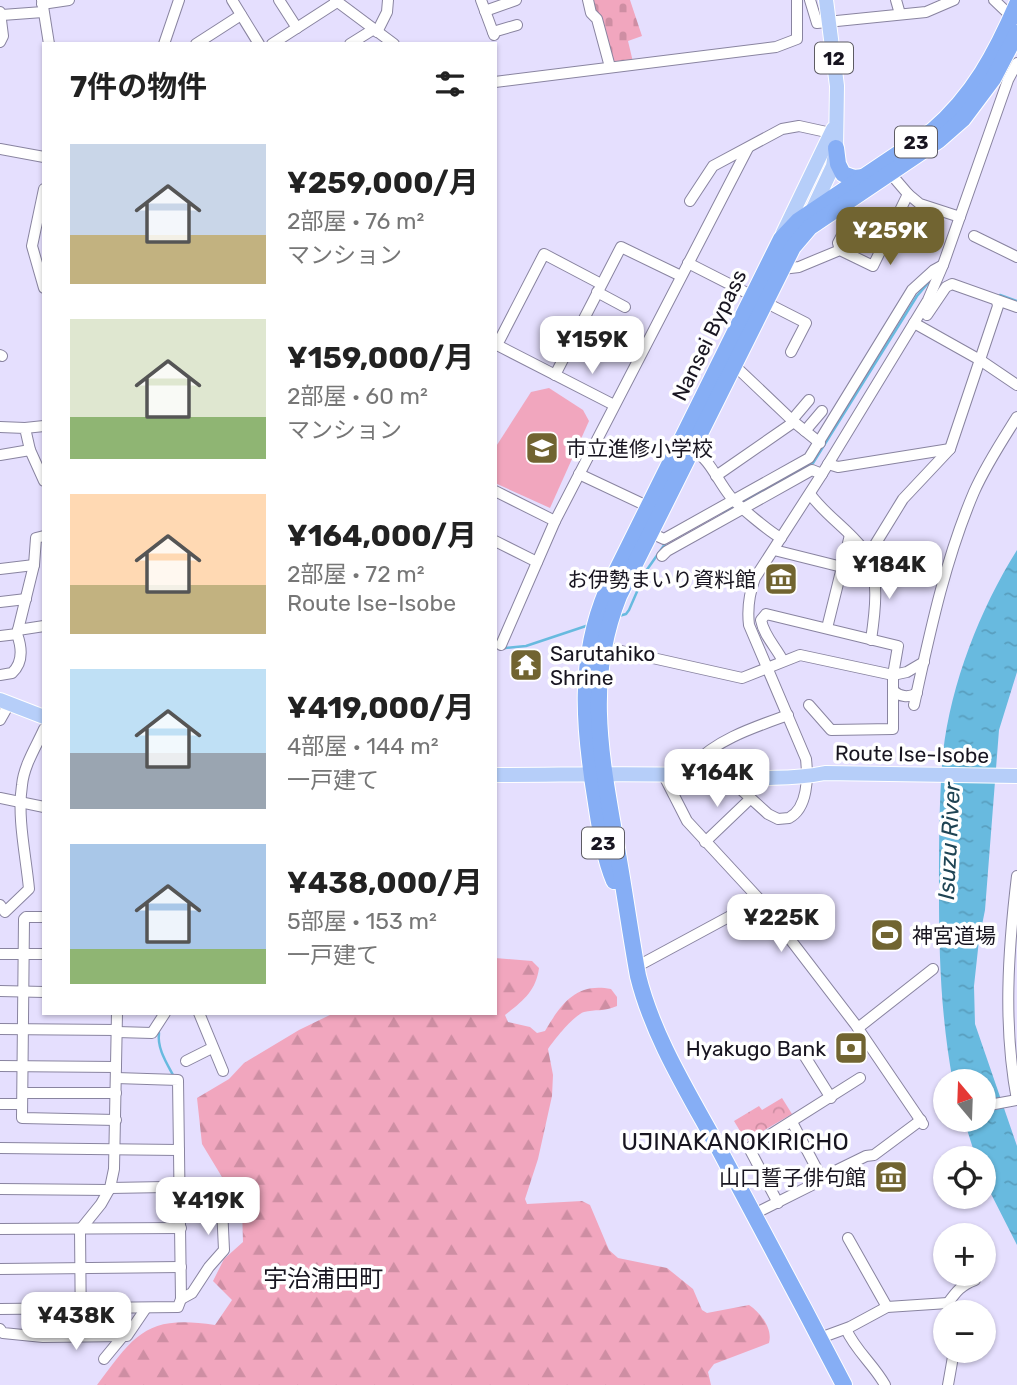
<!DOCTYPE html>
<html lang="ja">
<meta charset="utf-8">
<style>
:root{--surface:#fff;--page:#f2f2f2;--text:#222;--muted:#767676;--accent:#716431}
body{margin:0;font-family:Rubik,"Noto Sans JP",sans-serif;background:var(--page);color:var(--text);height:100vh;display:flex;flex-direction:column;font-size:26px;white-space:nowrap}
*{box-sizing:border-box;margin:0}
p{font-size:23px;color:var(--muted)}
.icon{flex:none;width:38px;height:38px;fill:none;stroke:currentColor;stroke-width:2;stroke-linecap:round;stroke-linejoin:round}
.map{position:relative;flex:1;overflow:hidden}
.drawer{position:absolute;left:42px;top:42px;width:455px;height:973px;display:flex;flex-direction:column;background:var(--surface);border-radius:0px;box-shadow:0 2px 5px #0004}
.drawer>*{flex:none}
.needle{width:46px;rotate:341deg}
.controls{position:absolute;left:933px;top:1069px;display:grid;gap:14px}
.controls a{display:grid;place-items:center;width:63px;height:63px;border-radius:50%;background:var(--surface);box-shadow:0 2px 5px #0004;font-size:35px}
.price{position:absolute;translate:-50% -60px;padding:0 16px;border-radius:14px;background:#fff;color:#222;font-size:23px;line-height:46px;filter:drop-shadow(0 2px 4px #0008)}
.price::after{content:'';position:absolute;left:50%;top:42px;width:21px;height:16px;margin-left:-10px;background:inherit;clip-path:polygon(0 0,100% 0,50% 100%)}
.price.on{background:var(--accent);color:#fff}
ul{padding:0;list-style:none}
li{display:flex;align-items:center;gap:21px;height:175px;padding:0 28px}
li span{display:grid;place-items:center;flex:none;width:196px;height:140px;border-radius:0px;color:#555}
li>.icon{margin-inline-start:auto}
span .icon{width:84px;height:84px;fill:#fffc;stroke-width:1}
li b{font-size:30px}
h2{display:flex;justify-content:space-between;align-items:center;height:84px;padding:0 28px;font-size:30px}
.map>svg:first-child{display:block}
.grass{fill:#f1a6be}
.forest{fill:url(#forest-firs)}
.cemetery{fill:url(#cemetery-stones)}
.park{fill:url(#park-crowns)}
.water{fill:url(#water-ripples)}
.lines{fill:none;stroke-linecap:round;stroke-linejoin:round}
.stream{stroke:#68badf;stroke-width:2.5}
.minor-casing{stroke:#8984a0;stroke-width:12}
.major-casing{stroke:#fff;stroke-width:16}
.highway-casing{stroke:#fff;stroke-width:18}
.minor{stroke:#fff;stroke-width:10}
.major{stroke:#b6cef9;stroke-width:14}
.highway{stroke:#86aef5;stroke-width:16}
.labels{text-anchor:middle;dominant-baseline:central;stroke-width:7;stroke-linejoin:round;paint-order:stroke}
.shield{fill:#fff;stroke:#5d5b63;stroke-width:2}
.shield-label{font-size:19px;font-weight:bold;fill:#181520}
.street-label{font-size:21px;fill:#181520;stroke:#fff}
.poi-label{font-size:21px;fill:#181520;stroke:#fff;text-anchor:start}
.water-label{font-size:23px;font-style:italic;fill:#1f4454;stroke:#fff}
.quarter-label{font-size:24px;fill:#181520;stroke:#fff}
</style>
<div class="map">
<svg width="1017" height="1385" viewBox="0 0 1017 1385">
<defs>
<pattern id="forest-firs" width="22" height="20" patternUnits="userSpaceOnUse" patternTransform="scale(1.75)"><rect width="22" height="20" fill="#f1a6be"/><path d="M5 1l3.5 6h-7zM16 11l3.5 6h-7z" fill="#ce8ea3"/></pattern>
<pattern id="cemetery-stones" width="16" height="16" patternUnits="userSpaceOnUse" patternTransform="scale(1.75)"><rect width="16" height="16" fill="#f1a6be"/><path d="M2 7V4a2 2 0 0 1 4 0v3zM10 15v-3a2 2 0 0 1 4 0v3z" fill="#ce8ea3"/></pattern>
<pattern id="park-crowns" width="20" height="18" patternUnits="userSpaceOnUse" patternTransform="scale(1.75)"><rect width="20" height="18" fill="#f1a6be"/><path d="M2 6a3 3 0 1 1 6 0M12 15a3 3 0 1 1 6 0" fill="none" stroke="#ce8ea3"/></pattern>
<pattern id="water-ripples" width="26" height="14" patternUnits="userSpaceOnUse" patternTransform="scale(1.75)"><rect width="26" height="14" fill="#68badf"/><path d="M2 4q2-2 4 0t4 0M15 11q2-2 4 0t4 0" fill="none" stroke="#599fbf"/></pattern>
</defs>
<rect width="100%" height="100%" fill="#e5dffe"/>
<polygon class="grass" points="549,388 583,410 589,421 550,508 495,483 495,448 531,392"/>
<path class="forest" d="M495 958 532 961 539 968C536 991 523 1001 505 1015L508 1022 530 1027 537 1033 545 1031C561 1004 576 982 611 989L617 997V1006C604 1012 595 1009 584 1012 574 1015 554 1040 548 1049L553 1075 552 1096 538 1159 525 1199 527 1204 582 1201 590 1205 609 1250 618 1258 667 1268 693 1289 702 1310 707 1313 749 1305C761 1313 773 1329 769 1343L714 1364 708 1372 711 1385H97C136 1333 147 1315 215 1325L232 1300 213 1281 224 1259 243 1242 242 1210 202 1144 197 1098 229 1079 244 1063 299 1030 334 1013H495Z"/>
<polygon class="cemetery" points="591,0 630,0 642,36 628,41 633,62 614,64"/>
<polygon class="park" points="782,1098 792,1114 746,1141 734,1121 759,1106 762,1110"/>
<path class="water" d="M1017 550V672L999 730 985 910 979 940 974 986 975 1024 1017 1146V1245L986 1184 984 1177V1158H976L964 1120H984V1082H953C941 1018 939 956 939 891 939 846 939 798 943 753 951 683 980 609 1017 550Z"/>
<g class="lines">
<g class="stream">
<polyline points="1000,295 1017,301"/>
<polyline points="741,502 813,463 917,296 929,282 933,281"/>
<polyline points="723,512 735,505"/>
<polyline points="619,616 626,614 629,610 646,571 665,544"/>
<polyline points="505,648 526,646 589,625"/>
<path d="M159 1033C157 1048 166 1062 173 1075"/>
</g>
<defs>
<g id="minor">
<polyline points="42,0 49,44"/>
<polyline points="232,0 259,44"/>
<polyline points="279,0 297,28"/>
<polyline points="335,0 394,44"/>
<polyline points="481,0 494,35"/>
<polyline points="588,0 591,13 597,19 610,67"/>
<polyline points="810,0 817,23 926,12 954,0"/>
<polyline points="896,0 900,14"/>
<polyline points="994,0 1015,20"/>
<polyline points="42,4 69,0"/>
<polyline points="485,11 516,0"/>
<polyline points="0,12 3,36 0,42"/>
<polyline points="2,15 43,12"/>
<polyline points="377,32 387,12 388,0"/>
<polyline points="493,32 517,25"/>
<polyline points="164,44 179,0"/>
<polyline points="196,44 241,15"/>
<polyline points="272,44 337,2 337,0"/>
<polyline points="350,44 374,29"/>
<polyline points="495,82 776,47 797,39 797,0"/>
<polyline points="0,149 44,157"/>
<polyline points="44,189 32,246 44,288"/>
<polyline points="908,194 920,204 960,217"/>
<polyline points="690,201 713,166 782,129 799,126 831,133"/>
<polyline points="974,236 1017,257"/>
<polyline points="840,250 838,243 851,218"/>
<polyline points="688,263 806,323 791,352"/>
<polyline points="782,269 799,267 840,250 873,266 908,194 890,173"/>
<polyline points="601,284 544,254 497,345 614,405"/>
<polyline points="597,292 625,307"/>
<polyline points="927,315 946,287 952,284 1017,307"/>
<polyline points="914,323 980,360 1017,385"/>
<polyline points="0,355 2,356"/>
<polyline points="555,375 621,247 681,276"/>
<polyline points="792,420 809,400"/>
<polyline points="794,422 820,443"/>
<polyline points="0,427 25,428 30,450 44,481"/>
<polyline points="25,428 44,426"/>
<polyline points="805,431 822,411"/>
<path d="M692 449C710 459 717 480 730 496 737 505 771 533 781 538"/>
<polyline points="0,455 30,450"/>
<polyline points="828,464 838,467 950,449"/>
<polyline points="579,474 647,506"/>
<polyline points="716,476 794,422 734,365"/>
<polyline points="495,491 555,521"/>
<path d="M810 494C826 516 847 528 863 549 881 572 875 613 871 640"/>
<polyline points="651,533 664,539 809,458 912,290 934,270 943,265"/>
<polyline points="495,541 537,562"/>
<polyline points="774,550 842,567"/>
<polyline points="662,556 667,551 812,470 822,474"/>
<polyline points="868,556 903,499 950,449 998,306 997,301"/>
<polyline points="871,562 920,554"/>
<polyline points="0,569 34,565"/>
<polyline points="0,602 26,599"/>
<polyline points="827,628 850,535"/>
<polyline points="18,630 44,626"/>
<polyline points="0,636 17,634"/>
<polyline points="501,645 555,521 748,148"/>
<polyline points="599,646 742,678 800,655 893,675 907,672 924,662"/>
<path d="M783 661C776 647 764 636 761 620L766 614 898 646 893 675V729L831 730 809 705"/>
<path d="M0 675 12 673C23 663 22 648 17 634L34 565 36 538 44 536"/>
<path d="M893 690C899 697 909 698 917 693"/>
<path d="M914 705C930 632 945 560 974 492 986 465 1002 441 1017 417"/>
<polyline points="0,720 9,704"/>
<polyline points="663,774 687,821 760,900 855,1024 923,1124"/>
<path d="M692 775 693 765C717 739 755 727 788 715"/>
<path d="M725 775 768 814 778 819 789 818C808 808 808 777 806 759L749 625C747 608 749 594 755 578L822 474 928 300 943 265 1008 80 1017 63"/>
<polyline points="0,798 44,807"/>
<polyline points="705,842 750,799"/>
<path d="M1017 876C1008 951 1003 1026 1017 1100"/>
<path d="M0 905 5 912 29 889C26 856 17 818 22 785 24 765 36 747 44 729"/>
<polyline points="44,917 26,917 24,919 22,1118 116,1120"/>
<polyline points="0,954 44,954"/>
<polyline points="636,967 760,900"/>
<polyline points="0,991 44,992"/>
<polyline points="199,1013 223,1071"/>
<polyline points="858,1028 933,969"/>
<polyline points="0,1029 117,1030"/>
<polyline points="117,1032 152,1033 165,1013"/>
<polyline points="804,1055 831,1098"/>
<polyline points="186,1061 212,1048"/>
<polyline points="0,1066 116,1067"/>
<polyline points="23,1093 116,1093"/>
<polyline points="0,1104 22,1104"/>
<polyline points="984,1106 1017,1100"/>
<polyline points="943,1113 945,1113"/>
<polyline points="792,1122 821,1177"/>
<polyline points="0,1148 179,1150"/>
<polyline points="110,1188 221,1186 224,1250 209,1267 192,1293 181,1299"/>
<polyline points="0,1189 109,1190"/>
<polyline points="778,1203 749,1148 860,1078"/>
<polyline points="754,1214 814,1184 817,1180 866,1156 874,1155 921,1120"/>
<polyline points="0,1229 181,1228"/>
<polyline points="848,1238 887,1307"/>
<polyline points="0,1269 181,1267"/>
<polyline points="0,1309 178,1307 181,1299 178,1080 116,1078"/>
<path d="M949 1312 948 1303C956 1292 961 1285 975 1280"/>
<polyline points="0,1329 3,1333 43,1337 127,1336 146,1308"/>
<path d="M846 1329C855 1350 874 1365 885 1385"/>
<polyline points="81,1336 80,1230 101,1204 110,1188 114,1169 117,1013"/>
<polyline points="820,1338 850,1327 887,1307 948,1303"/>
<polyline points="104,1359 123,1336"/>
<polyline points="948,1385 954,1351"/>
</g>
<g id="major">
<polyline points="811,213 833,166 836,148 837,86 826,0"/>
<polyline points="783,233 833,129"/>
<polyline points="0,700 44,717"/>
<path d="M495 775C560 775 625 773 690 775 734 776 781 782 825 773L1017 776"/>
</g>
<g id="highway">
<polyline points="836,148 838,164 843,174 854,178 864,177"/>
<path d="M614 881C604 857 600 829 596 803 584 730 577 660 607 590L781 239 798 221 932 131C973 96 996 53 1017 4"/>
<path d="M844 1385C803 1306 761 1228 719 1149 689 1094 653 1037 638 976 630 932 624 887 616 843 601 756 585 681 619 596L793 247 810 227 939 140 963 119 993 79 1017 33"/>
</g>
</defs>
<use href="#minor" class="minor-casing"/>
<use href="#major" class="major-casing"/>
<use href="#highway" class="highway-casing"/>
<use href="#minor" class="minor"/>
<use href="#major" class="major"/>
<use href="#highway" class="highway"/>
</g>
<defs>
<symbol id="school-square" viewBox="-11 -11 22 22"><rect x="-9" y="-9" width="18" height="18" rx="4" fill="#716431" stroke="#fff"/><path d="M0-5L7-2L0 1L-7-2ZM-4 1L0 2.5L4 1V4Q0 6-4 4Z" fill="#fff"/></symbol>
<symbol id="museum-square" viewBox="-11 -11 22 22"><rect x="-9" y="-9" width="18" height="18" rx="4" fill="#716431" stroke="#fff"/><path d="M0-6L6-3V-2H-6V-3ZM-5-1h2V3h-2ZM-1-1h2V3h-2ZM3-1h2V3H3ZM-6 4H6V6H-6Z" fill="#fff"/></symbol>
<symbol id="temple-square" viewBox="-11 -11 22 22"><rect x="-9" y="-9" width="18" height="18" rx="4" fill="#716431" stroke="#fff"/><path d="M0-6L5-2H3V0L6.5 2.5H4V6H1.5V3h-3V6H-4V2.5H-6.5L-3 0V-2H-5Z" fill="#fff"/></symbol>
<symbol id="stadium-square" viewBox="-11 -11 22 22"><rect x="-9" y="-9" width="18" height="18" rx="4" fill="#716431" stroke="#fff"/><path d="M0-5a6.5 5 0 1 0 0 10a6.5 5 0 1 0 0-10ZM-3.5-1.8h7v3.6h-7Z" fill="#fff"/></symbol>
<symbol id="bank-square" viewBox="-11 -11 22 22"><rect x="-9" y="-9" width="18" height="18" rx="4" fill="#716431" stroke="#fff"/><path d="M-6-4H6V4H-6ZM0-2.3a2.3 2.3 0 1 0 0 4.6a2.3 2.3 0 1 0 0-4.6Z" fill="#fff"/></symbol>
</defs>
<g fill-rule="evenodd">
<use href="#school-square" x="523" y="429" width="38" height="38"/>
<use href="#museum-square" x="762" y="560" width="38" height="38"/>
<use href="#temple-square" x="507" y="646" width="38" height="38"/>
<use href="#stadium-square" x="868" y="916" width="38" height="38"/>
<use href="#bank-square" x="832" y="1029" width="38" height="38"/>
<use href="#museum-square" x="872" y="1158" width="38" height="38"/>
</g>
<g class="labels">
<g class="shield">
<rect x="815" y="42.5" width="38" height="31" rx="5"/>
<rect x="895" y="126.5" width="42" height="31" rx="5"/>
<rect x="582" y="827.5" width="42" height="31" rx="5"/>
</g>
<g class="shield-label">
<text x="834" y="58">12</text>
<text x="916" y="142">23</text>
<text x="603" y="843">23</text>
</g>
<g class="street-label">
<text transform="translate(709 335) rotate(-64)">Nansei Bypass</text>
<text transform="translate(912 754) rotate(1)">Route Ise-Isobe</text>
</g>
<g class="poi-label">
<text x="566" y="448">市立進修小学校</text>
<text x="756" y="579" text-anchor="end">お伊勢まいり資料館</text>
<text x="550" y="653">Sarutahiko<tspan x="550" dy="24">Shrine</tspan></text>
<text x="912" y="935">神宮道場</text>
<text x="826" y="1048" text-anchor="end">Hyakugo Bank</text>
<text x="866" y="1177" text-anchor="end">山口誓子俳句館</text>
</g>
<g class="water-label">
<text transform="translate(949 841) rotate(-87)">Isuzu River</text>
</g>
<g class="quarter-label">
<text x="735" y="1142">UJINAKANOKIRICHO</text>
<text x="323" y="1279">宇治浦田町</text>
</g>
</g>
</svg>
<div class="controls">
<a><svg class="needle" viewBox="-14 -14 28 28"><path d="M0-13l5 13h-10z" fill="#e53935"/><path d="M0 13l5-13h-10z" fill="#767676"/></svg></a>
<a><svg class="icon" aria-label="locate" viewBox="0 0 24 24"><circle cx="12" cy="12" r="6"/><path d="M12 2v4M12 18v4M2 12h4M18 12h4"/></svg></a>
<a>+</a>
<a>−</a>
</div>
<b class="price on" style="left:890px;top:267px">¥259K</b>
<b class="price" style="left:592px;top:376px">¥159K</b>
<b class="price" style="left:889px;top:601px">¥184K</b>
<b class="price" style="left:717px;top:809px">¥164K</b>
<b class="price" style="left:781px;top:954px">¥225K</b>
<b class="price" style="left:208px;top:1237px">¥419K</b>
<b class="price" style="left:76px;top:1352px">¥438K</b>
<section class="drawer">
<h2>7件の物件<svg class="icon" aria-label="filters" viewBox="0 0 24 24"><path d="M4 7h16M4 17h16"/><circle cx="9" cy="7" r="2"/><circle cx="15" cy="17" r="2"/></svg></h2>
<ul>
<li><span style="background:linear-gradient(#c9d6e8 65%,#c2b280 0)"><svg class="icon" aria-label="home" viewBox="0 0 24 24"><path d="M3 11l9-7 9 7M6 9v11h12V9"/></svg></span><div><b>¥259,000/月</b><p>2部屋 · 76 m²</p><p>マンション</p></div></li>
<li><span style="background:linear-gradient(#dfe7d0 70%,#8fb573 0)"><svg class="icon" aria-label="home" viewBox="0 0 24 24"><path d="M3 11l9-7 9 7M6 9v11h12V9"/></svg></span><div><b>¥159,000/月</b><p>2部屋 · 60 m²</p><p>マンション</p></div></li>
<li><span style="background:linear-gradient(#ffd9b3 65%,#c2b280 0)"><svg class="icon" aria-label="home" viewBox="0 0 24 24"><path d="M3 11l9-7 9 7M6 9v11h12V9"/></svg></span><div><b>¥164,000/月</b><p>2部屋 · 72 m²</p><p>Route Ise-Isobe</p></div></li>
<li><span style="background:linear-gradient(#bfe0f5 60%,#9aa5b1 0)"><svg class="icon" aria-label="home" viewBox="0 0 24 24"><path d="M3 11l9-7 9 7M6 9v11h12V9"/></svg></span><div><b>¥419,000/月</b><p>4部屋 · 144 m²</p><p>一戸建て</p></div></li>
<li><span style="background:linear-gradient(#a9c7e8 75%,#8fb573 0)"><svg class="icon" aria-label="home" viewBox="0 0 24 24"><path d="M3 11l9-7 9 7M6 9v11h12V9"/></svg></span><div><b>¥438,000/月</b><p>5部屋 · 153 m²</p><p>一戸建て</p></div></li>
</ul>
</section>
</div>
